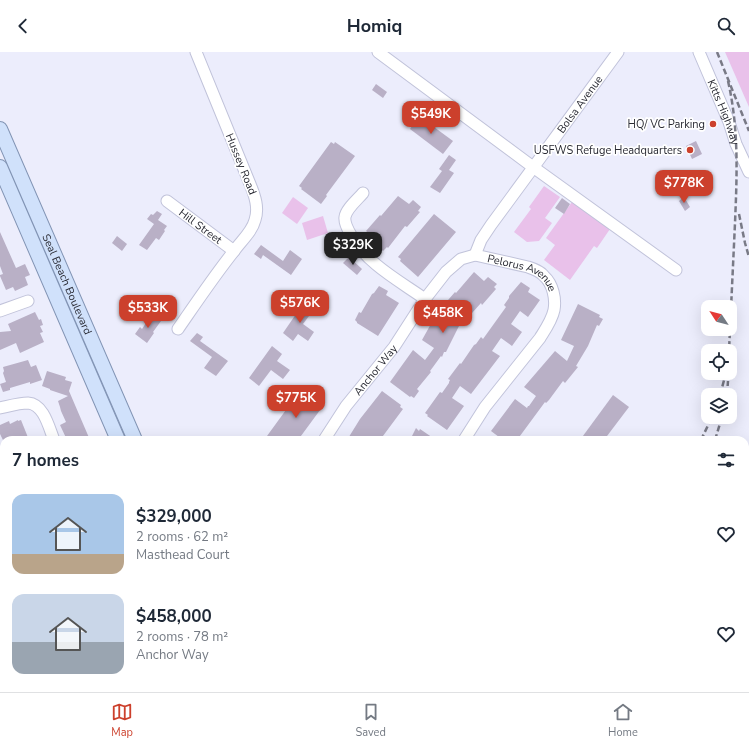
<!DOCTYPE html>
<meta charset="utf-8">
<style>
:root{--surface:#fff;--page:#f2f2f3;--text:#1f2937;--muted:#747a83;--line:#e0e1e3;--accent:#cc402c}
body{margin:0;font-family:"Nunito Sans",sans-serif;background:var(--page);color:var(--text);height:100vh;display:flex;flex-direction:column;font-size:15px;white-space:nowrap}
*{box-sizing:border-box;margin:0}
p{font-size:13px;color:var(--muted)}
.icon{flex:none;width:22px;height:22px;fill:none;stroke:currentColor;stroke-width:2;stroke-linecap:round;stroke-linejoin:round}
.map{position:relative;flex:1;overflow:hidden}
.sheet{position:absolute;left:0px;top:384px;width:749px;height:256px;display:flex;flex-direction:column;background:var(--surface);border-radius:12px 12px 0 0;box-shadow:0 4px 16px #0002}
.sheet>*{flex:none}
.needle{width:26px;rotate:306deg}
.fabs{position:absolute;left:701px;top:248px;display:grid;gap:8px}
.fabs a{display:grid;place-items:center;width:36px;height:36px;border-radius:8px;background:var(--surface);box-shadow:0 4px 16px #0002;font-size:20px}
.price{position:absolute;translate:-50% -34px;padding:0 9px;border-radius:8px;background:var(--accent);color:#fff;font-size:13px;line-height:26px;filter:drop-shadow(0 1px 2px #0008)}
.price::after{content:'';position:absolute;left:50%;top:24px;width:12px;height:9px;margin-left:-6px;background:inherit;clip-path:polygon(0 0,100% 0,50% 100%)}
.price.active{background:#222;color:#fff}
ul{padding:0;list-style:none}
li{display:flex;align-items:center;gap:12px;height:100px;padding:0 12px}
li span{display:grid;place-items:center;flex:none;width:112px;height:80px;border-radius:12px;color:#555}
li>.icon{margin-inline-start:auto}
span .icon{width:48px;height:48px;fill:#fffc;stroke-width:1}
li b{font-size:17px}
h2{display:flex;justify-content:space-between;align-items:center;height:48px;padding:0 12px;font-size:17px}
header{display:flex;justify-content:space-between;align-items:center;height:52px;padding:0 12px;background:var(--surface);font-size:18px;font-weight:700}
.tabs{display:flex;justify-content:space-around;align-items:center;height:56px;border-top:1px solid var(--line);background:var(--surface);font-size:11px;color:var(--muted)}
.tabs a{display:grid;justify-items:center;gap:2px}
.tabs .active{color:var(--accent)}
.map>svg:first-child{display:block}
.green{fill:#e9c1ea}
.building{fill:#b9b0c6}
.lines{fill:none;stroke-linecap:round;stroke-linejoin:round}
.minor-casing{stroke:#c1c3da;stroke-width:13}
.major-casing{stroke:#8294b4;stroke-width:16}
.minor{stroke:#fff;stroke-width:11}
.major{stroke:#d0e1fb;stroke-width:14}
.rail{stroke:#797a86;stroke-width:2.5;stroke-dasharray:6 3;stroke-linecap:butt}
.poi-dot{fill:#cc402c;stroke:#fff;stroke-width:1.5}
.labels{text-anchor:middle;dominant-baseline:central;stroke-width:3.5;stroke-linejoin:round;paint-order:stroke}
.street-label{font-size:11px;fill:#2a2b34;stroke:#fff}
.poi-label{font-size:11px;fill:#2a2b34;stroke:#fff;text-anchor:end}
</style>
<header><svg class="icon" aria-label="back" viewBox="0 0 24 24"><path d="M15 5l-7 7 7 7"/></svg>Homiq<svg class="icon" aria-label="search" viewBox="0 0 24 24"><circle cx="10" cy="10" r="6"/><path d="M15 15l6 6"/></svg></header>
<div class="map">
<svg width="749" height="640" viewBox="0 0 749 640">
<rect width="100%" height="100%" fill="#ecedfc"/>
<g class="green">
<polygon points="725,0 749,0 749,55"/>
<polygon points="544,134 560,145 545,166 552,171 539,189 527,190 514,180 531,157 529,155"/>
<polygon points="293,145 308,156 297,172 282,161"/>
<polygon points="572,150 610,177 597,196 594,194 570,228 544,208 555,193 546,186"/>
<polygon points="323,164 328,181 307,188 302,171"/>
</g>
<g class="building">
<polygon points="376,32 387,40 383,46 372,38"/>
<polygon points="419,64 453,89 443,102 410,77"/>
<polygon points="696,89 702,102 692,107 686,94"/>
<polygon points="331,90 334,92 335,90 355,104 326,143 327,144 321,152 301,137 302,136 299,134"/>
<polygon points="449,103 456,108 449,118 454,121 440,141 430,135 442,119 439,117"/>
<polygon points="398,144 409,152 413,148 421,155 418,159 420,160 407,175 405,174 388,196 387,195 383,199 375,192 378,189 366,179 380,163 381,164"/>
<polygon points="684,145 690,155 685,159 679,149"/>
<polygon points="562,146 570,152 564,162 555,156"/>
<polygon points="157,159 162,162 158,168 167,174 164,178 165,179 159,188 156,186 147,198 139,193 154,172 147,167 151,162 153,163"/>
<polygon points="434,162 456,180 418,225 400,209 401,207 398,205"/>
<polygon points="0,180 16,216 25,212 30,223 25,225 28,233 15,239 13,235 6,238 0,224 0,223 3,222 0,214"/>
<polygon points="117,184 127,192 122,199 112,191"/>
<polygon points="261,193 283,209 290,198 302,207 291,223 263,203 261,207 254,202"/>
<polygon points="349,205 362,217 357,223 343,211"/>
<polygon points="474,220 484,229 488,225 497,232 494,235 496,237 482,253 481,251 463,271 461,270 446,300 444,300 442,305 441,304 433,315 430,319 431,320 417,337 419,339 414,346 411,344 410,345 390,330 413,298 425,308 434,296 422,288 432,270 445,278 449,270 454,265 442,255 455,240 456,241"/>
<polygon points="521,230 530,236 528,240 540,248 528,265 520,259 511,272 522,280 512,294 501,286 492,299 500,304 471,342 460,334 452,346 464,354 447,378 427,364 428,363 425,361 440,340 442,341 449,331 449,330 450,328 448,327 460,311 461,312 474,293 476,292 481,285 483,287 506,255 504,253 509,246 509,244"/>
<polygon points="379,234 388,239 386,243 399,251 378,284 357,271 357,270 355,268 359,260 361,261 372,242 374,241"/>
<polygon points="305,249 315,256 303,272 314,280 308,289 298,282 293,289 283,281"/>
<polygon points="578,252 600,263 599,265 603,267 599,274 597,273 588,294 576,314 578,315 565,331 563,329 549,348 546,351 545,350 517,388 503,388 491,379 515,347 527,356 528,354 529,354 536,344 524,335 555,299 567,309 574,294 561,288"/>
<polygon points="35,260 39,268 41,267 43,273 40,274 43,280 40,281 44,290 20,301 16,291 0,298 0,280 11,279 8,272"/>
<polygon points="152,262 161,269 153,280 154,281 147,291 135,282 140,275 142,277"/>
<polygon points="197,281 203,285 200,289 228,309 216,324 204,316 212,305 190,289"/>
<polygon points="272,294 282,302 277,309 290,318 283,327 271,318 259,334 249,326"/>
<polygon points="28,308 31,315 36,313 42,328 30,332 30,330 10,336 10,338 3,340 0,332 6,330 3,321 4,319 3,315"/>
<polygon points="47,319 66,325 65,328 72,330 69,339 90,388 67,388 60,373 66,370 61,359 60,355 58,349 68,344 50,338 50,337 42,334"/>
<polygon points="382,339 401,353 400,355 403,357 380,388 347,388 360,367"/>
<polygon points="299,340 302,342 303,341 323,354 298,388 273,388 267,384"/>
<polygon points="613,343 629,355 604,388 580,388"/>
<polygon points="18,368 18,369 21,368 29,388 3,388 0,382 0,373 9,369 10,372"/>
<polygon points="416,376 419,379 420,377 436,388 412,388 413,385 412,384"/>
</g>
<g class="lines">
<defs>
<g id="minor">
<polyline points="378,0 533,115 676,218"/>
<path id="s1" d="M699 0 729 70 736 92 749 120"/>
<path d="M363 141C358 147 346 157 345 165 344 171 348 178 351 183 367 212 398 228 425 247"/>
<path id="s2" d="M167 149 234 199"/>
<path id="s3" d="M475 203 481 188 491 173 618 0"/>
<polyline points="0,259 28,249"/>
<path d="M178 277C196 251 214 224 234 199 241 189 252 180 255 168 259 156 255 144 250 132L196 0"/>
<path d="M0 356C9 354 19 351 28 351 44 352 49 376 54 388"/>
<path id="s4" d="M324 388 346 354 394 295 425 247 446 220 461 207 475 203 528 215C534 217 540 219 544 224 553 232 556 247 554 258 552 268 545 278 540 286L485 355 464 388"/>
<polyline points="0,554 4,557"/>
<polyline points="112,636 118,640"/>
<polyline points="316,640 318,636"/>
</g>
<g id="major">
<path id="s5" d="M0 77 135 388"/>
<polyline points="0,115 118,388"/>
<polyline points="225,636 227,640"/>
<polyline points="242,636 244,640"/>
<polyline points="150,640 153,636"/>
</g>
</defs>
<use href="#minor" class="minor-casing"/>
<use href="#major" class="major-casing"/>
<use href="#minor" class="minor"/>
<use href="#major" class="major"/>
<g class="rail">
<polyline points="717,0 749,79"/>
<path d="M728 29C739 77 737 123 735 171 733 214 731 256 729 299"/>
<polyline points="739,162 745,191 749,205"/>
<polyline points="720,343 726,321"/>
<polyline points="727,343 728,329"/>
<polyline points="701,388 712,365"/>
<polyline points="715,388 722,365"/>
</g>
</g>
<g class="poi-dot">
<circle cx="713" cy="72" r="4"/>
<circle cx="690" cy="98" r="4"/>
</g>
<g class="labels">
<g class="street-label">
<text stroke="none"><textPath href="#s3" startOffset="184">Bolsa Avenue</textPath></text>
<text stroke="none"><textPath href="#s1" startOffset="65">Kitts Highway</textPath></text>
<text transform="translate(241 112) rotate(68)">Hussey Road</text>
<text stroke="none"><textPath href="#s2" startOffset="42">Hill Street</textPath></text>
<text stroke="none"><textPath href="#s4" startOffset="294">Pelorus Avenue</textPath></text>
<text stroke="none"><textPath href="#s5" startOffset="169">Seal Beach Boulevard</textPath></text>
<text stroke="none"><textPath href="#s4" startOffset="87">Anchor Way</textPath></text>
</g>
<g class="poi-label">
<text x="705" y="72">HQ/ VC Parking</text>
<text x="682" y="98">USFWS Refuge Headquarters</text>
</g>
</g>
</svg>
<div class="fabs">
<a><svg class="needle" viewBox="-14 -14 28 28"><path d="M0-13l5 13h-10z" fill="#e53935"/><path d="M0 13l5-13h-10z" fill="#747a83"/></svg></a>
<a><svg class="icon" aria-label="locate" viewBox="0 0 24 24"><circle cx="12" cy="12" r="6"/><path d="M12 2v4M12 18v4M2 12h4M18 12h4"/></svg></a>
<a><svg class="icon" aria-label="layers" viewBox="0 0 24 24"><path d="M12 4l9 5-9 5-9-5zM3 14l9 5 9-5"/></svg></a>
</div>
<b class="price" style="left:431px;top:83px">$549K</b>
<b class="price" style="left:684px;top:152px">$778K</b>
<b class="price active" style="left:353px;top:214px">$329K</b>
<b class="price" style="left:300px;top:272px">$576K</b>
<b class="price" style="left:148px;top:277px">$533K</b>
<b class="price" style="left:443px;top:282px">$458K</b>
<b class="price" style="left:296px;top:367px">$775K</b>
<section class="sheet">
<h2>7 homes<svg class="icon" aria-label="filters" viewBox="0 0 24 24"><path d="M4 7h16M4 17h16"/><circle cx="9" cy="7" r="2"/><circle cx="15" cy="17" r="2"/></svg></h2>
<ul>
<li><span style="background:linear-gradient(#a9c7e8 75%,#b9a48a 0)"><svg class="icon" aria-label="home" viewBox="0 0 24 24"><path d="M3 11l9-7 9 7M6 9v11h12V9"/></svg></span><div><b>$329,000</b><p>2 rooms · 62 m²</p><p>Masthead Court</p></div><svg class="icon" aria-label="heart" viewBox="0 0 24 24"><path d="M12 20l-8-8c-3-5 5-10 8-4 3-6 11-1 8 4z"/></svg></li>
<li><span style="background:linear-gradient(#c9d6e8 60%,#9aa5b1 0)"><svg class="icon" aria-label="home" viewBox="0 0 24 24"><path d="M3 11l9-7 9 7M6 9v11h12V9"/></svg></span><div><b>$458,000</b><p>2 rooms · 78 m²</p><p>Anchor Way</p></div><svg class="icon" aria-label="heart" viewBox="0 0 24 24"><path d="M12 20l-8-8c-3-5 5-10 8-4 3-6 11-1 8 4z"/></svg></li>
</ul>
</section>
</div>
<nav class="tabs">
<a class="active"><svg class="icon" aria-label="map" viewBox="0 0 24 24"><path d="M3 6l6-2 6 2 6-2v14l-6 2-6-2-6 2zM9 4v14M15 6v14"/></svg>Map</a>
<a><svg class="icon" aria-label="saved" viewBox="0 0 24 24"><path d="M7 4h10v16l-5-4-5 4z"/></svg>Saved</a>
<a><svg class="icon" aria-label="home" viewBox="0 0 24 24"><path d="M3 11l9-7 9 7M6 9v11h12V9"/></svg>Home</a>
</nav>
